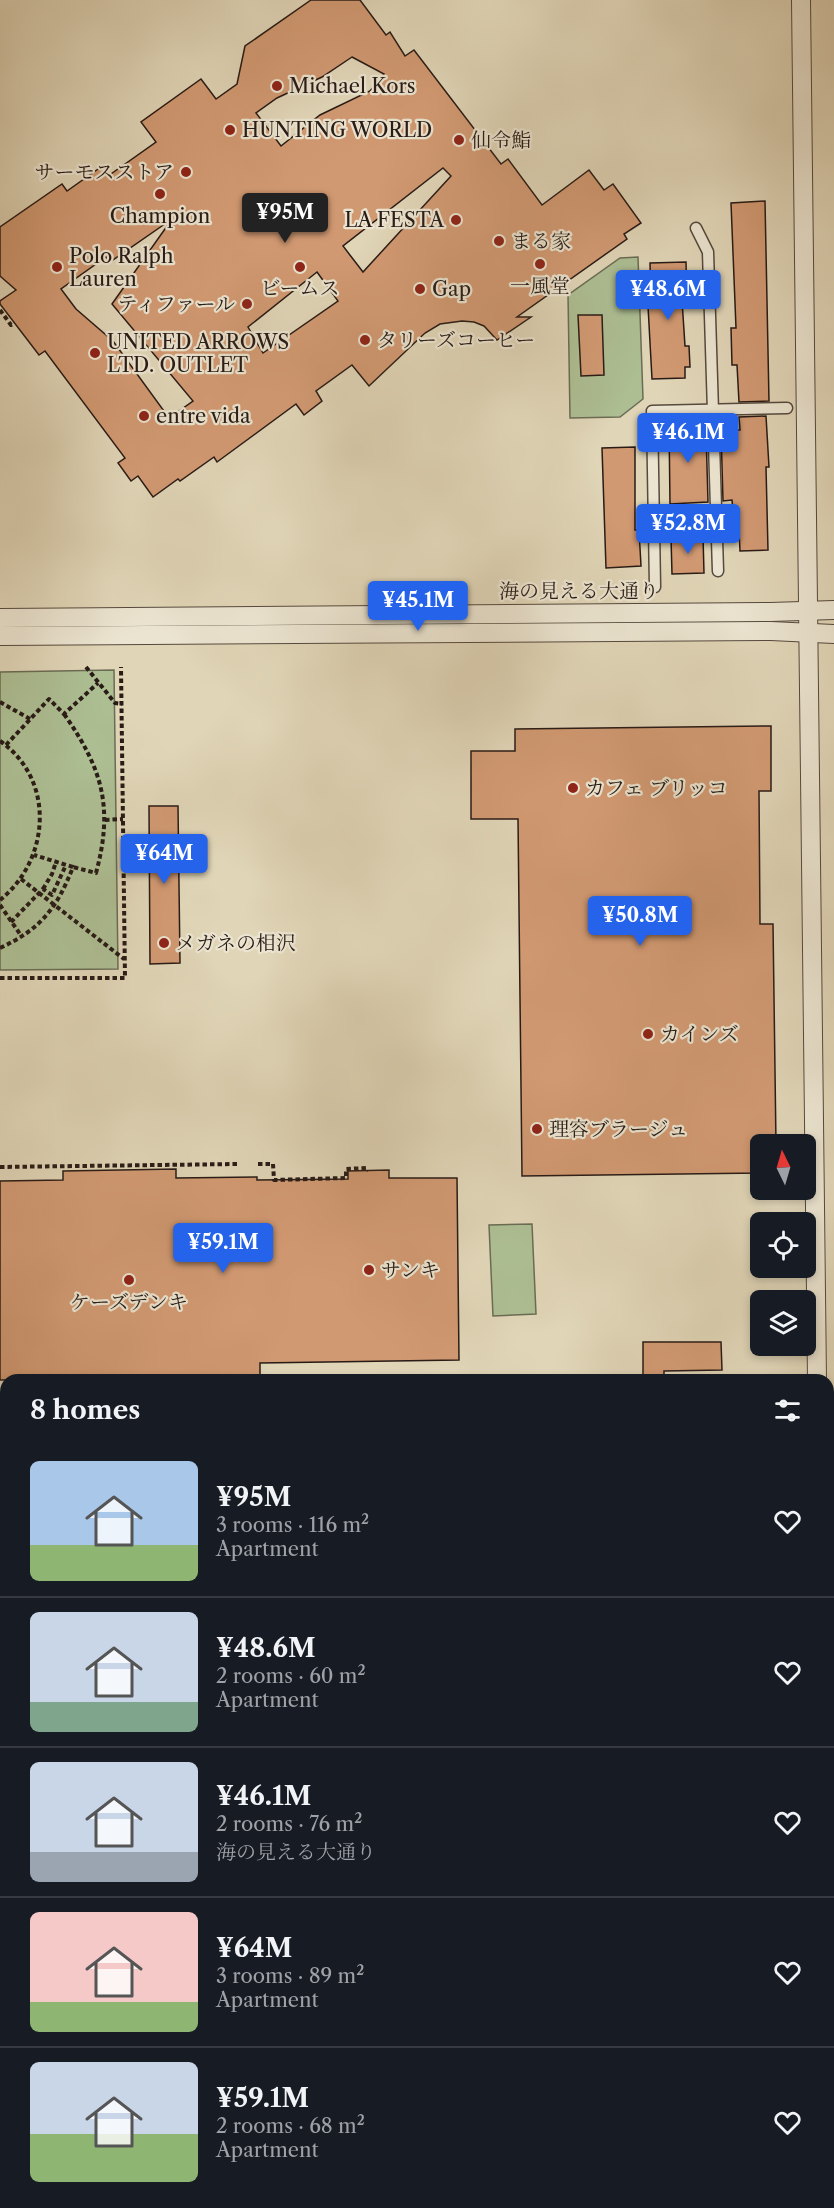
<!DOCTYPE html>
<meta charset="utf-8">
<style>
:root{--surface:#171b24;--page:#242831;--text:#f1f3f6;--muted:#9ea1a6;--line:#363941;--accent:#2563eb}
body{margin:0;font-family:"Libre Caslon Text","Noto Serif JP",serif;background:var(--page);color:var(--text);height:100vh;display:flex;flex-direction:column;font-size:22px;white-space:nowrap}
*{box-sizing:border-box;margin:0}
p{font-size:20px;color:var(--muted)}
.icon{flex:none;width:33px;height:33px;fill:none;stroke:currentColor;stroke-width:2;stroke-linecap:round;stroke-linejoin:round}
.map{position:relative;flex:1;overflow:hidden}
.side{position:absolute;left:0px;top:1374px;width:834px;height:834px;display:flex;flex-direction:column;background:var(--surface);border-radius:18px 18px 0 0;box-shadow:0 3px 9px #0003}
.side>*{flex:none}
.needle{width:39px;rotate:355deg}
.controls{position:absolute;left:750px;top:1134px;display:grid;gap:12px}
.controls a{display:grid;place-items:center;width:66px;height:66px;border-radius:9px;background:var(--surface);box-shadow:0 3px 9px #0003;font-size:30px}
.price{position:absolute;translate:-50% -51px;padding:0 14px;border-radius:6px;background:var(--accent);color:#fff;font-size:20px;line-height:39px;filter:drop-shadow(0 2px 3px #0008)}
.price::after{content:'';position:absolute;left:50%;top:36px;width:18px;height:14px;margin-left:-9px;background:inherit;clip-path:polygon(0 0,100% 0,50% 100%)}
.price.active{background:#222;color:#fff}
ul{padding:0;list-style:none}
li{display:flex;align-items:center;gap:18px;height:150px;padding:0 30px}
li+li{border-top:2px solid var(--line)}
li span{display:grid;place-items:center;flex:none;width:168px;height:120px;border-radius:9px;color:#555}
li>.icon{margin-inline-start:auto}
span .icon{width:72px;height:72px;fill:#fffc;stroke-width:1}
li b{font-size:26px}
h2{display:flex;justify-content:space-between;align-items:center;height:72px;padding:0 30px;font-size:26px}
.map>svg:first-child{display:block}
.green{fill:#adbe93;stroke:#6a6c54;stroke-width:1.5}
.building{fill:#d19972;stroke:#281b16;stroke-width:1.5;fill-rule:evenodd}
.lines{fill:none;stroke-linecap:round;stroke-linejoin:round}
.pedestrian-casing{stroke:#564a3e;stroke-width:13}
.tertiary-casing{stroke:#564a3e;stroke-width:20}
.path{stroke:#281b16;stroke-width:4;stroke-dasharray:4.5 3;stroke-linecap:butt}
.pedestrian{stroke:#ebe4d0;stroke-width:10}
.tertiary{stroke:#ebe4d0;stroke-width:18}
.poi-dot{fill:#8f2418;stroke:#ebe4d0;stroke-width:2}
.labels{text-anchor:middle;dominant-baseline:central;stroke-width:4.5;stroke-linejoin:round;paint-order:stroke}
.poi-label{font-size:20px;fill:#281b16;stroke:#ebe4d0;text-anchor:start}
.street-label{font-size:20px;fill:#281b16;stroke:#ebe4d0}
</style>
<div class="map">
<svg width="834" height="2208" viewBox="0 0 834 2208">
<rect width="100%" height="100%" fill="#e0d5b7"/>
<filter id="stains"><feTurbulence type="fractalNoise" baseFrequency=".00333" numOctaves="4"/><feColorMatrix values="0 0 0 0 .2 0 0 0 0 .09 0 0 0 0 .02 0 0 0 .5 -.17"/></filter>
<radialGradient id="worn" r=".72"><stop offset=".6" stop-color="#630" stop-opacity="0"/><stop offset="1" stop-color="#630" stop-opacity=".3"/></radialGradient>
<g class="green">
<polygon points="638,257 643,399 620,417 570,418 568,295 620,258"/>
<polygon points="114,670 118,969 0,970 0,672"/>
<polygon points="532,1224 536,1314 493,1316 489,1225"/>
</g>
<g class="building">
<path d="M311 0H360L386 35 390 32 405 56 414 50 501 164 508 159 542 205 589 170 604 190 613 184 641 223 624 234 627 239 517 317H531L497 340 484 326 474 322 462 321 440 324 425 333 369 386 352 365 316 391 322 401 304 415 296 404 217 462 214 457 180 481 178 479 153 497 138 476 131 481 118 463 125 458 45 351 39 355 0 304V301L16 290 0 276V227L62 184 67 191 101 167 108 176 156 142 141 122 201 79 216 99 237 84 245 46ZM352 57 384 74 370 91 320 115 281 146 256 113 277 98 322 77ZM443 168 451 176 363 272 343 246ZM172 219 112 304 193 401 169 418 113 341 76 309 61 289 106 257 110 262ZM317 272 338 301 263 353 248 327Z"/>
<polygon points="765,201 769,401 739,402 737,365 732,365 731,328 736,328 731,203"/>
<polygon points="686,262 687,300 682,300 685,346 689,346 690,367 685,367 685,378 652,379 648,306 651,306 650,263"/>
<polygon points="578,315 602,315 604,375 581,376"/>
<polygon points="766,416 769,467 766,467 768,550 740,551 738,511 733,511 732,500 723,501 721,430 740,430 739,417"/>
<polygon points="669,423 703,423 703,431 706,431 708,502 670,504"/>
<polygon points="635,447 635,530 639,530 641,566 606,568 602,448"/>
<polygon points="703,536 704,573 672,574 671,537"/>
<polygon points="771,726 771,791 759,791 760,924 773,924 776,1144 760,1144 760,1173 522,1176 518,819 471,819 471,751 515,751 515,729"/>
<polygon points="149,806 178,806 180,963 150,964"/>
<polygon points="176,1169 176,1178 257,1177 257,1180 348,1179 348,1171 389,1170 389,1178 457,1178 459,1360 260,1363 260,1380 0,1380 0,1181 63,1180 63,1171"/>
<polygon points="643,1342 721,1342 722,1370 664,1371 664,1380 643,1380"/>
</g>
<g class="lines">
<defs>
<g id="pedestrian">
<polyline points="696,228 708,252 718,571"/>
<polyline points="654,520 727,520"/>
<polyline points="655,587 652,411 787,408"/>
</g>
<g id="tertiary">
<polyline points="801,0 817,1380"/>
<polyline points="0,618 770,612 834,610"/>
<polyline points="0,636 771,631 834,634"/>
<polyline points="0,1527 6,1527"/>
<polyline points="828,1933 834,1932"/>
<polyline points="0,1940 6,1940"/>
<polyline points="273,2202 273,2208"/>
<polyline points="826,2202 826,2208"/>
</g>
</defs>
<use href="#pedestrian" class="pedestrian-casing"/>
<use href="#tertiary" class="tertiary-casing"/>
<g class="path">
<polyline points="0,310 11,325 14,323"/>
<polyline points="86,667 115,703 122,704"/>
<polyline points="0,702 30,719"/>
<path d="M64 714C102 768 114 807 96 873L73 867"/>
<path d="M0 741C56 780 50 860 0 900"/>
<polyline points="6,745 49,699 64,714 98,683"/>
<polyline points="105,820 123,819"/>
<polyline points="21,879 124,959"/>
<polyline points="43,889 52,874 56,862"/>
<polyline points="0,905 22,937"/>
<polyline points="11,922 43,889 52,895 66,865"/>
<path d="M0 948C41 929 57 908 73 867L34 855"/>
<polyline points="0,978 125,978 121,667"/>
<polyline points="258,1164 273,1164 274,1180 346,1178 346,1169 367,1168 366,1171"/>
<polyline points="0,1167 237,1164"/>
</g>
<use href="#pedestrian" class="pedestrian"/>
<use href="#tertiary" class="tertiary"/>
</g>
<g class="poi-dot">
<circle cx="277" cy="86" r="6"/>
<circle cx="230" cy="130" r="6"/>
<circle cx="459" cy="140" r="6"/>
<circle cx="186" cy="172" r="6"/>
<circle cx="160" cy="194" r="6"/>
<circle cx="456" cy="220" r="6"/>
<circle cx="499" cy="241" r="6"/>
<circle cx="540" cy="264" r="6"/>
<circle cx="57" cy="267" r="6"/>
<circle cx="300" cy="267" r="6"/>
<circle cx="420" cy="289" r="6"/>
<circle cx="247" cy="304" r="6"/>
<circle cx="365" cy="340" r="6"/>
<circle cx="95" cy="353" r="6"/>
<circle cx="144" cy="416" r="6"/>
<circle cx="573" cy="788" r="6"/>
<circle cx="164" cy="943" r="6"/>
<circle cx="648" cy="1034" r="6"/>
<circle cx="537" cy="1129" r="6"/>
<circle cx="369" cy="1270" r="6"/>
<circle cx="129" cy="1280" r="6"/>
</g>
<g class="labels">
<g class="poi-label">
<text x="289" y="86">Michael Kors</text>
<text x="242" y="130">HUNTING WORLD</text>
<text x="471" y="140">仙令鮨</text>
<text x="174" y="172" text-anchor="end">サーモスストア</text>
<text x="160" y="216" text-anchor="middle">Champion</text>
<text x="444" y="220" text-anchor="end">LA FESTA</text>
<text x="511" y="241">まる家</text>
<text x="69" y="256">Polo Ralph<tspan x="69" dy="23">Lauren</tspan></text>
<text x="540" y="286" text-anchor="middle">一風堂</text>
<text x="300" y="288" text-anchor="middle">ビームス</text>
<text x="432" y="289">Gap</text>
<text x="235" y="304" text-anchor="end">ティファール</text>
<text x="377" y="340">タリーズコーヒー</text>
<text x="107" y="342">UNITED ARROWS<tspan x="107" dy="23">LTD. OUTLET</tspan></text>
<text x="156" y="416">entre vida</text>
<text x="585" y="788">カフェ ブリッコ</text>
<text x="176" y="943">メガネの相沢</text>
<text x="660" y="1034">カインズ</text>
<text x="549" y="1129">理容ブラージュ</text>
<text x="381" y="1270">サンキ</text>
<text x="129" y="1302" text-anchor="middle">ケーズデンキ</text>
</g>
<g class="street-label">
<text x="579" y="591">海の見える大通り</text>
</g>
</g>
<rect width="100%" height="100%" filter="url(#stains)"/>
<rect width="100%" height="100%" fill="url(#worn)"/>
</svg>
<div class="controls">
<a><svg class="needle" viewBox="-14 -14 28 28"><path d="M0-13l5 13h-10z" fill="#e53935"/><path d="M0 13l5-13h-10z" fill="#9ea1a6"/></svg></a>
<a><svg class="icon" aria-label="locate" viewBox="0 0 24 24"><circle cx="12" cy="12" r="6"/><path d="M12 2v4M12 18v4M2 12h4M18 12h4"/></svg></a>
<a><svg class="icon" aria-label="layers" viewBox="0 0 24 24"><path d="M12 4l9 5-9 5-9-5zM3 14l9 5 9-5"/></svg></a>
</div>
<b class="price active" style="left:285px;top:244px">¥95M</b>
<b class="price" style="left:668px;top:321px">¥48.6M</b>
<b class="price" style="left:688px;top:464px">¥46.1M</b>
<b class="price" style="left:688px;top:555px">¥52.8M</b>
<b class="price" style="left:418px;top:632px">¥45.1M</b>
<b class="price" style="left:164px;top:885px">¥64M</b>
<b class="price" style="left:640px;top:947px">¥50.8M</b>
<b class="price" style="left:223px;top:1274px">¥59.1M</b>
<section class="side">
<h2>8 homes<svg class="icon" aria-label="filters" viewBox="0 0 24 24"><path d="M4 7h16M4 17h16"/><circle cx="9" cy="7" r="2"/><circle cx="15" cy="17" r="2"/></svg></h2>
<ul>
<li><span style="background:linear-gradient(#a9c7e8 70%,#8fb573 0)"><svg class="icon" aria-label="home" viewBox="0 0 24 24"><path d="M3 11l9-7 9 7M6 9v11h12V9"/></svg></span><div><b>¥95M</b><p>3 rooms · 116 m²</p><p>Apartment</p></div><svg class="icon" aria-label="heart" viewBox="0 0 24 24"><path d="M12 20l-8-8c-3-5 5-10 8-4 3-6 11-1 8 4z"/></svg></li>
<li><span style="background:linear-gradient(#c9d6e8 75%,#7fa58c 0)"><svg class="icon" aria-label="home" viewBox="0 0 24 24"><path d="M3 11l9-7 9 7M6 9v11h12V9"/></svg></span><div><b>¥48.6M</b><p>2 rooms · 60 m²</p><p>Apartment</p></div><svg class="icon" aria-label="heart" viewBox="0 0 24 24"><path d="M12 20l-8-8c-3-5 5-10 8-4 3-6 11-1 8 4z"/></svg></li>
<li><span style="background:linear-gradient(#c9d6e8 75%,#9aa5b1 0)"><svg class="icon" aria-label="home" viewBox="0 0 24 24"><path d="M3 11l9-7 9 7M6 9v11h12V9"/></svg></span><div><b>¥46.1M</b><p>2 rooms · 76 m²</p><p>海の見える大通り</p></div><svg class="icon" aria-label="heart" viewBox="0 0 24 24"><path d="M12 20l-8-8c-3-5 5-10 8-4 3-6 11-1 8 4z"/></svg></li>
<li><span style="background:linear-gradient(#f6c9c9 75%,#8fb573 0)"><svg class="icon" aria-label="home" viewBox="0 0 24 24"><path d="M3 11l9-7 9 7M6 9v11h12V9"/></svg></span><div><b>¥64M</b><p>3 rooms · 89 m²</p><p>Apartment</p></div><svg class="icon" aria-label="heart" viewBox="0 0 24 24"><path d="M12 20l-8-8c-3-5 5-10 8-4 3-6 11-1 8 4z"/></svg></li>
<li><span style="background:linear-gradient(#c9d6e8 60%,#8fb573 0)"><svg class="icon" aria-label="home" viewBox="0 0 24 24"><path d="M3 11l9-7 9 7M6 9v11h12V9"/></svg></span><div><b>¥59.1M</b><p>2 rooms · 68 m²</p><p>Apartment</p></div><svg class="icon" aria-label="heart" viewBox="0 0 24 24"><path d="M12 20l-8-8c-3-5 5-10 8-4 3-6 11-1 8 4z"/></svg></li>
</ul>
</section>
</div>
